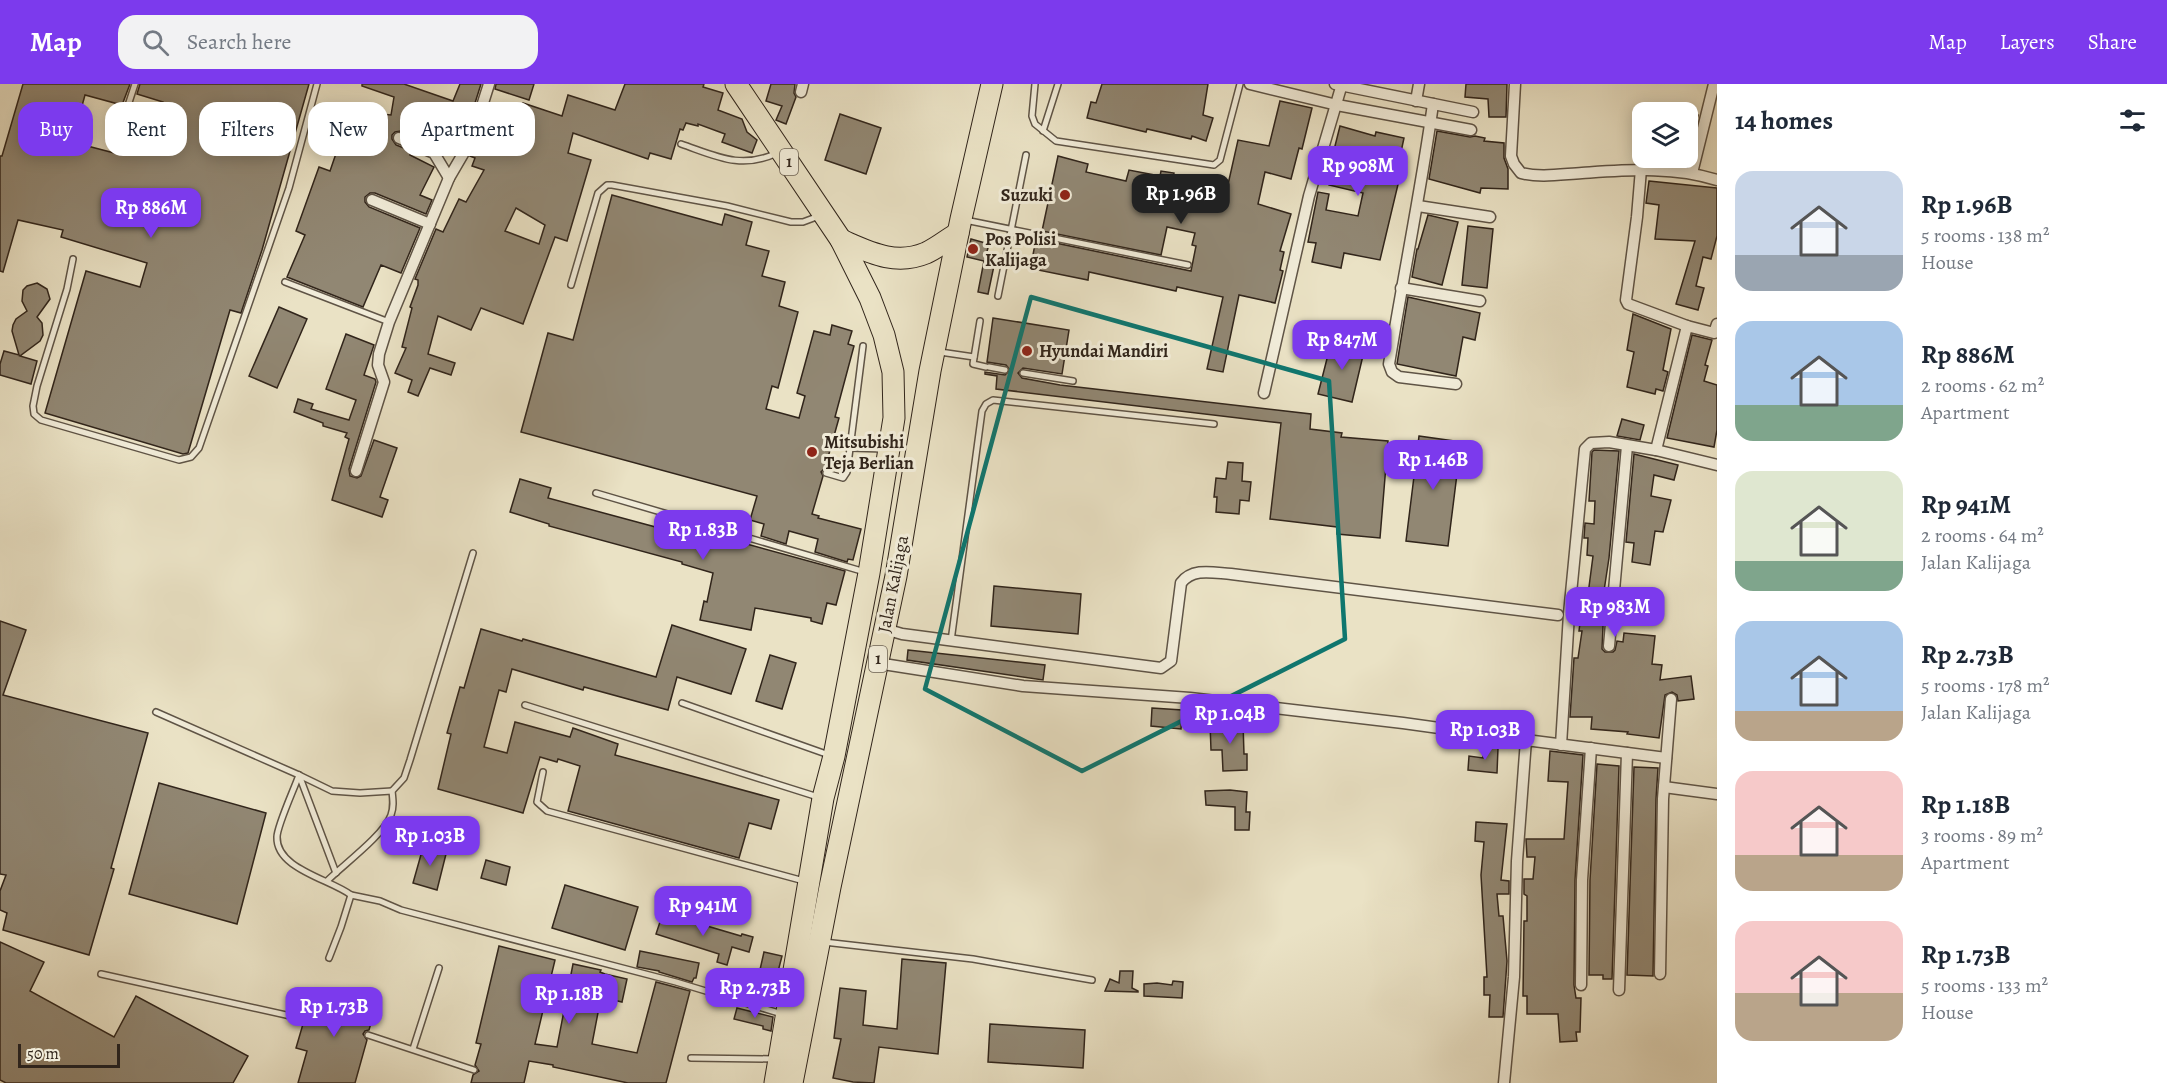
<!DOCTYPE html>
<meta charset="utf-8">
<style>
:root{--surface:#fff;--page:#f2f2f3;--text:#1f2937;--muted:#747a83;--accent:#7c3aed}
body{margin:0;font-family:Alegreya,serif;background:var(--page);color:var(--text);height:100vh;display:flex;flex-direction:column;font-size:22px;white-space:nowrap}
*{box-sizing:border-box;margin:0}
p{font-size:20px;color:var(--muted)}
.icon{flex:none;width:33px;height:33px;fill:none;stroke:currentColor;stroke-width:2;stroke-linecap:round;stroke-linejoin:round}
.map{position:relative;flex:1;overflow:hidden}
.drawer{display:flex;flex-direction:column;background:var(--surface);width:450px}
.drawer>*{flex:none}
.top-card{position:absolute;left:18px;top:18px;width:570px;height:54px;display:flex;gap:12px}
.buttons{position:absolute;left:1632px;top:18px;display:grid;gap:12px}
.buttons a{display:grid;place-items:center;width:66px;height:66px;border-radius:12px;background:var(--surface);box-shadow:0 3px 15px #0003;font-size:30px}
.scale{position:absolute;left:18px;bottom:15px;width:102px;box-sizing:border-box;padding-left:6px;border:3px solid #31251b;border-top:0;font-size:16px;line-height:21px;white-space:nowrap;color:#31251b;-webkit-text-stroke:4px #f1ecd9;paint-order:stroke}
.price{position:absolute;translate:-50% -51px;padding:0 14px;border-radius:12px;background:var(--accent);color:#fff;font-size:20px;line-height:39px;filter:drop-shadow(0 2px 3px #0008)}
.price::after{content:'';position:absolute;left:50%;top:36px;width:18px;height:14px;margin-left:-9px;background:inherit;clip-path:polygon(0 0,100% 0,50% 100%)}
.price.current{background:#222;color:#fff}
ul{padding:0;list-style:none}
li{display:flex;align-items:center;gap:18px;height:150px;padding:0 18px}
li span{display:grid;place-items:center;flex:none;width:168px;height:120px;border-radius:18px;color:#555}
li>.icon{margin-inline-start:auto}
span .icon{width:72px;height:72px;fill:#fffc;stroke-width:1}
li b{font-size:26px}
h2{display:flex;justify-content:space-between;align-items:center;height:72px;padding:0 18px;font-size:26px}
.chip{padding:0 21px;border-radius:18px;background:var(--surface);box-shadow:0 3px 15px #0003;font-size:21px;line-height:54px}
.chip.current{background:var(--accent);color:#fff}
header{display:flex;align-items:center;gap:36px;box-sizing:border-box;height:84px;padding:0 30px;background:var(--accent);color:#fff}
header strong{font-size:28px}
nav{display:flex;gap:33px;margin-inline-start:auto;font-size:21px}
.search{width:420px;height:54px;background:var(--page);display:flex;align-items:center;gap:15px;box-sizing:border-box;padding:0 21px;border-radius:18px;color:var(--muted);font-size:22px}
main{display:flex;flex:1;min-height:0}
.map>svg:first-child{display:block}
.building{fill:#918773;stroke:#31251b;stroke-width:1.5;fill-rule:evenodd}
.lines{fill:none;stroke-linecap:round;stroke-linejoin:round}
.lane-casing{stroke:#5f5446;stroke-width:8}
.street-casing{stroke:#5f5446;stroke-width:13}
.highway-casing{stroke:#31251b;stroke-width:23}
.lane{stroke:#f1ecd9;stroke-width:5}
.street{stroke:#f1ecd9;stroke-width:10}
.highway{stroke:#eae2c5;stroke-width:21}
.marked{fill:none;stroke:#0f766e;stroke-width:4.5;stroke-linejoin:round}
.poi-dot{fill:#8f2418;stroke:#f1ecd9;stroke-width:2}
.labels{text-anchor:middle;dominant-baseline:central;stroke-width:6;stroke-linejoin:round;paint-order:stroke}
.shield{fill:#f1ecd9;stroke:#6b6154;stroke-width:1.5}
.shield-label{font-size:16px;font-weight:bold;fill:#31251b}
.poi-label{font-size:18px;font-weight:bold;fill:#31251b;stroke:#f1ecd9;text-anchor:start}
.street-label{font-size:18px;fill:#31251b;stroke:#f1ecd9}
</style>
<header>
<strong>Map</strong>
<div class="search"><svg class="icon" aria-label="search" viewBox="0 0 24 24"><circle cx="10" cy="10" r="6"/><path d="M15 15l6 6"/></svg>Search here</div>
<nav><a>Map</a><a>Layers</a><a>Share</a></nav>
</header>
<main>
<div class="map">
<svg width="1717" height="999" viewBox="0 0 1717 999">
<rect width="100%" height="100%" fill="#eae2c5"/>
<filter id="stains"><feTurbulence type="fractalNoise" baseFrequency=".00333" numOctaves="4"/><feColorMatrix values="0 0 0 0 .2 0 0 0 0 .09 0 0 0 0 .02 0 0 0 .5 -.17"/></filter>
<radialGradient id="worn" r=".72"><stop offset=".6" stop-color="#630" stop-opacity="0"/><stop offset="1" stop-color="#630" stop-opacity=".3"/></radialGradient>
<g class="building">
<polygon points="23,0 130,0 122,21 85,11 72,58 122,71 129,45 153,52 163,18 137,10 140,0 309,0 262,166 241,229 230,226 188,369 183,370 45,329 86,187 140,203 147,179 61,153 63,146 18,136 3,188 0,187 0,72 2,72"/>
<polygon points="362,0 404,0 453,17 460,0 481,0 469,38 456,67 401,47 395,48 392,51 392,55 396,61 411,67 410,71 434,83 420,111 432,116 426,130 375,109 370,109 365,113 365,118 369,123 420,144 401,189 381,181 363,223 287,193 305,151 296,147 319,83 330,87 341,55 325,51 333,23 360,31 361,28 391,31 394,13 362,2"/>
<polygon points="496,0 534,0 529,16 495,5"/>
<path d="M625 0H704L703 3 723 9 718 26 742 35 747 48 757 56 752 69 722 58 725 50 698 40V42L686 39 683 46 680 45 671 75 650 69 648 75 573 49 568 69 591 76 567 157 555 153 523 240 481 224 471 246 438 232 428 270 455 279 451 291 430 284 418 312 408 308 412 296 395 289 406 264 402 263 412 224 410 223 418 201V196L415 195 436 145 443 148 459 115 466 118 484 86 472 82 475 74 470 72 489 26 517 36 523 19 562 32 568 11 615 26ZM516 124 545 141 539 160 505 147Z"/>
<polygon points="771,0 795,0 794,9 796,13 786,40 776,36 782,22 766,17"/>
<polygon points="1102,0 1208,0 1203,31 1213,34 1206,57 1192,52 1191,55 1147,45 1146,48 1087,34 1091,18 1096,19"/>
<polygon points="1466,0 1507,0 1506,33 1489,33 1488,15 1465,13"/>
<polygon points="1280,17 1312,24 1302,65 1299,64 1291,95 1265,88 1258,120 1291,130 1280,167 1284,168 1280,186 1283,187 1275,219 1239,211 1223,288 1207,285 1223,213 1177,203 1176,207 1089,188 1088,196 1033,185 1034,177 1032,176 1036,155 1191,187 1196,162 1192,161 1195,149 1167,143 1161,171 1042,147 1058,72 1088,80 1086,88 1126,97 1129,86 1160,92 1161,87 1174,89 1173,94 1227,105 1238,56 1269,62"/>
<polygon points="1688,29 1698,31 1691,61 1688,61"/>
<polygon points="840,30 881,44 866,90 825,76"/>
<polygon points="1340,42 1375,52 1376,48 1404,54 1396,91 1400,92 1380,176 1344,169 1341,184 1312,178 1316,159 1308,158 1318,108 1329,110 1326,126 1358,132 1363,109 1329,101 1333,83 1330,82"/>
<polygon points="1437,47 1470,53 1475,52 1485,54 1484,57 1504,59 1504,74 1508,85 1508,105 1481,104 1480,109 1429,95"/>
<polygon points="1649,97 1717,104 1717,152 1711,175 1703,173 1696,202 1704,204 1698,226 1676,220 1695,157 1655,155 1659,121 1646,119"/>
<polygon points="612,111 722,141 725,130 752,138 746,161 769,167 762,192 785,198 779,222 798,228 778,304 772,302 766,325 799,334 805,312 797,309 814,247 830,251 832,241 852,247 848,260 854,262 835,333 839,334 825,384 821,388 823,392 812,430 819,432 818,434 861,445 853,476 848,475 847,478 815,468 818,455 789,447 786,460 761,452 764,440 750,436 757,412 521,348 548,249 573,256"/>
<polygon points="1428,131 1458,138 1442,201 1412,193 1417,165 1418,165"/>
<polygon points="1468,142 1493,145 1487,204 1462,201"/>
<polygon points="971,155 989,160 985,175 995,177 988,210 978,208 984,177 967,173"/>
<polygon points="37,199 47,205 50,215 37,233 42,239 43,251 40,257 20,272 37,277 31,300 0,291 0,280 4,267 19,271 12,247 13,241 16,235 27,227 22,217 23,206 27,202"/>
<polygon points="1408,213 1480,229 1475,256 1463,253 1456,292 1397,280"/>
<polygon points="279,223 307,235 277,304 249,292"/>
<polygon points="1633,230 1671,245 1663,286 1668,288 1663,307 1656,305 1655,310 1627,303 1634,268 1627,266"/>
<polygon points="993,234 1069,246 1062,290 1023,284 1018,289 1022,294 1060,301 1311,330 1310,345 1342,349 1341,353 1388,357 1380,454 1337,450 1337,443 1270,435 1281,339 996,305 997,292 985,290 985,288 1005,291 1010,286 1006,281 987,278"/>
<polygon points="346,250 374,261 364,291 375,295 376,298 349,385 350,392 357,394 361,392 374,356 397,364 380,413 388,416 382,433 332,416 349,355 345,353 347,349 323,342 323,339 294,328 298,315 313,320 311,325 349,336 356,316 326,305"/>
<polygon points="1692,251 1712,256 1705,281 1708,282 1704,297 1717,301 1717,346 1714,363 1667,354"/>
<polygon points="1332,255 1365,263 1352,318 1318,310"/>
<polygon points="1622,335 1644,341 1640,356 1617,352"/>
<polygon points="1419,352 1461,358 1448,462 1406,457"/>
<polygon points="1594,366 1619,367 1609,474 1602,520 1604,520 1602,565 1605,568 1613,568 1615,566 1617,557 1623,558 1624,549 1655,552 1652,580 1662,581 1660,596 1691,592 1694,615 1678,617 1677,611 1672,608 1665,611 1659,654 1627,650 1628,648 1591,645 1592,633 1570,633 1574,574 1578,574 1582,547 1579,547 1581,531 1576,531 1578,517 1587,518 1593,472 1587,471 1588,454 1584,454 1585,439 1594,440 1595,417 1589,417 1592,368"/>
<polygon points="1634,370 1678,381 1674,396 1654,391 1651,412 1671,416 1663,448 1655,447 1650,481 1632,478 1634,459 1626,458"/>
<polygon points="1228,378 1243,379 1242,397 1251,398 1249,417 1240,416 1239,430 1216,428 1217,413 1214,413 1216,394 1226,395"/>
<polygon points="520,395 551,404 548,414 689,452 692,445 845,487 836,521 827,519 822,540 811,537 811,534 755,524 751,546 700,536 704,517 707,518 713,489 682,480 682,478 549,442 549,440 510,428"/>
<polygon points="994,502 1081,510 1078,550 991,542"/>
<polygon points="0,537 26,546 3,611 148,649 111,784 114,785 89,871 3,846 7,829 0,826 0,807 6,791 0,790"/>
<polygon points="672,541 746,565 731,610 677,593 668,626 584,603 583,606 512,585 506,608 499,606 484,663 507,669 515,638 570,653 573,644 618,660 615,671 779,716 771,745 749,739 739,774 568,727 580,682 558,675 557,678 540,673 523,729 438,705 451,650 447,649 460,603 464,604 481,545 522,557 523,555 656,593"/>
<polygon points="908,566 1045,581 1043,596 907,576"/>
<polygon points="770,571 796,579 782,625 756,617"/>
<polygon points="1152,624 1182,626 1181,645 1151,642"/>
<polygon points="1210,639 1243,639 1244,670 1247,670 1247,686 1223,687 1222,666 1211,666"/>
<polygon points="1483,663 1498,664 1497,689 1468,686 1469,672 1483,674"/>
<polygon points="1550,667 1583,671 1575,796 1574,901 1576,914 1581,914 1580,948 1576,948 1577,957 1560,958 1558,930 1527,930 1527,912 1523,912 1524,837 1527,837 1527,812 1524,810 1524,795 1533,795 1535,773 1527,773 1526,755 1564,755 1568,698 1548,697"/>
<polygon points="1597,680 1619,682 1612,895 1603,895 1603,891 1589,891 1590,796"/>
<polygon points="1634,683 1658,684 1656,715 1653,892 1627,891"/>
<polygon points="159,699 266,729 237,840 129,810"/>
<polygon points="1230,706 1247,708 1246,728 1250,728 1249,746 1235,746 1235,723 1206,721 1205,707"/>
<polygon points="1476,738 1507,740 1501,796 1509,797 1509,810 1497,810 1499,832 1503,832 1507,877 1503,933 1489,933 1490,911 1484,911 1484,893 1487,893 1481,791 1484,758 1475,757"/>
<polygon points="424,760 447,766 437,806 413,799"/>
<polygon points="486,776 510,783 506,801 481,794"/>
<polygon points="565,801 638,823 625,866 552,844"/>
<polygon points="663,829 741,852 742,850 753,853 749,868 732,863 727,881 717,878 719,870 656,850"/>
<polygon points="0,858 44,878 30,907 114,953 136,912 248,972 233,999 6,999 0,996"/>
<polygon points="499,862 555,876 535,960 557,963 573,880 601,886 600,888 605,890 627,895 622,918 601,913 592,960 637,969 656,898 690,907 666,999 628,999 553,983 553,981 529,977 524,999 471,999 473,991 479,987 475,981 481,960 476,959"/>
<polygon points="640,867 699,879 696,894 694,894 692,898 659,888 659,887 637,883"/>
<polygon points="764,868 782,872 774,903 757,899"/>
<polygon points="902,875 946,879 938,970 879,963 874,999 853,998 833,994 841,955 834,954 840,904 866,907 863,941 897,945"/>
<polygon points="1120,887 1133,887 1132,904 1138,907 1138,908 1105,907 1110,895 1119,899"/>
<polygon points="1173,897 1183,898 1182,914 1144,912 1144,900 1157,899 1172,901"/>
<polygon points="312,905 376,922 369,946 365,947 363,950 367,956 355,999 298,999 307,967 296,964 303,940 309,937 308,933 305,930"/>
<polygon points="737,924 773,933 771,947 763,945 763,942 734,935"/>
<polygon points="990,940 1085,946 1083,984 988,978"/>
</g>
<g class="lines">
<defs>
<g id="lane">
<polyline points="1035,0 1032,32 1035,40 1056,57 1214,81 1220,76 1240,0"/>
<polyline points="120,46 135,0"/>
<polyline points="1043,47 1058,0"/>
<path d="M681 60C716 72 741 86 777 69"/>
<polyline points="965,136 1188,181"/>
<polyline points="73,175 67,205 37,302 33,322 34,330 41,336 179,376 191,373 199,364 289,104 317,0"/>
<polyline points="285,198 389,238"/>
<polyline points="571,201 598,109 607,101 612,101 727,122 791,138 803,138 819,132"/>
<polyline points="998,212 1026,71"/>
<polyline points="980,237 973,280 986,283"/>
<polyline points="940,268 974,273"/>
<polyline points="989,283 1005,286"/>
<polyline points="1023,289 1073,297"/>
<polyline points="850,364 885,365"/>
<polyline points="826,389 843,394 847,388 863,262"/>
<polyline points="596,409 865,488"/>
<polyline points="951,557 982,327 986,320 993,316 1214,340"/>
<polyline points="682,619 829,671"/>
<polyline points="525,621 818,713"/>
<polyline points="156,628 299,691 332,707 360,709 392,707"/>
<polyline points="543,688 537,718 547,727 804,797"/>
<path d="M299 691C295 703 277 742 277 753 276 785 330 795 351 811"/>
<polyline points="299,691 336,789"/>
<path d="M327 797C343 781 384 751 391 731 394 723 393 716 392 707L404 694 410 676 473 469"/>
<polyline points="824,858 973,875 1092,896"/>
<polyline points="329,874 341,843 351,811 380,817 401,826 676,898 782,930"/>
<polyline points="101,890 304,935"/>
<polyline points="368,951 474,986"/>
<polyline points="413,965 439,884"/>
<polyline points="691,974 774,975"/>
</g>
<g id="street">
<polyline points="1250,0 1337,21 1471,46"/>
<polyline points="1335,0 1473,28"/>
<path d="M1515 0 1511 72 1514 80 1521 89C1540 94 1563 90 1582 89 1628 86 1673 82 1717 96"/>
<polyline points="801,8 803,0"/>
<polyline points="1416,17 1419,0"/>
<path d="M1433 20C1421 107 1403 193 1389 280L1392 288 1399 293 1456 300"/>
<polyline points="399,54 434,69 449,94"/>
<polyline points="1641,85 1637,133 1626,216 1628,220 1687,242"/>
<polyline points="1692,89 1714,0"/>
<polyline points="372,116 430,140"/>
<polyline points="1418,122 1490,133"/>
<polyline points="1401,204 1480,217"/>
<polyline points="1264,309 1309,112 1342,0"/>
<polyline points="1656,366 1717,381"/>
<polyline points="356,387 384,298 378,281 379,270 389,238 449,94 463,70 476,41 489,0"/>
<path d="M885 545 902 550 1161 584 1171 577 1181 499C1193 483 1214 489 1231 490L1558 531"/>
<polyline points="1609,562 1627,362"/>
<polyline points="877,579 1023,602 1190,614 1403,639 1526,656"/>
<polyline points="1561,661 1569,530 1585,365 1591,359 1609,358 1656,366 1687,242 1714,249 1717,240"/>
<polyline points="1664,703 1717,710"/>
<polyline points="1660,890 1663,715 1671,615"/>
<polyline points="1581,901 1582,796 1591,664"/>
<polyline points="1619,906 1627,669"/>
<polyline points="1504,999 1514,893 1517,777 1526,656 1666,674"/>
</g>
<g id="highway">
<polyline points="736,0 841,156 870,214 884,251 893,288 894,334 869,489 834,672 823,714 775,999"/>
<path d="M841 156C869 168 895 182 926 169 937 164 948 155 958 149"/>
<polyline points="792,999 830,803 896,492 930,287 961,135 992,0"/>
</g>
</defs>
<use href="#lane" class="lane-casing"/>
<use href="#street" class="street-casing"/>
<use href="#highway" class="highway-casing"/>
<use href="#lane" class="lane"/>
<use href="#street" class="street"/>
<use href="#highway" class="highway"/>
</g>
<path class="marked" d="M1031 213 1329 297 1345 555 1082 687 925 605Z"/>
<g class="poi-dot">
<circle cx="1065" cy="111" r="6"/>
<circle cx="973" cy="165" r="6"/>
<circle cx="1027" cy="267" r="6"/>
<circle cx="812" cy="368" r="6"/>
</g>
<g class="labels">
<g class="shield">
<rect x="780" y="65" width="18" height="26" rx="4.5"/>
<rect x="869" y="562" width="18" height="26" rx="4.5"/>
</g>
<g class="shield-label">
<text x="789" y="78">1</text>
<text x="878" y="575">1</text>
</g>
<g class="poi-label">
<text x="1053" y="111" text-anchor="end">Suzuki</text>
<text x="985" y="155">Pos Polisi<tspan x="985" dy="21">Kalijaga</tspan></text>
<text x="1039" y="267">Hyundai Mandiri</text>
<text x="824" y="358">Mitsubishi<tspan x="824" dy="21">Teja Berlian</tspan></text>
</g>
<g class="street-label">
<text transform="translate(893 500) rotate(-79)">Jalan Kalijaga</text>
</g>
</g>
<rect width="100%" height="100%" filter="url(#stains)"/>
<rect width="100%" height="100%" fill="url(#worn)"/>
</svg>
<div class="buttons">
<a><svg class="icon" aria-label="layers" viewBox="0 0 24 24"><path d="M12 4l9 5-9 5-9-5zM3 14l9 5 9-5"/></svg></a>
</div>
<div class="scale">50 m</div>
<b class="price" style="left:1358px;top:113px">Rp 908M</b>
<b class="price current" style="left:1181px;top:141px">Rp 1.96B</b>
<b class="price" style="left:151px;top:155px">Rp 886M</b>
<b class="price" style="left:1342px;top:287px">Rp 847M</b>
<b class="price" style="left:1433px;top:407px">Rp 1.46B</b>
<b class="price" style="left:703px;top:477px">Rp 1.83B</b>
<b class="price" style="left:1615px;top:554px">Rp 983M</b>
<b class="price" style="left:1230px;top:661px">Rp 1.04B</b>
<b class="price" style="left:1485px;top:677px">Rp 1.03B</b>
<b class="price" style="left:430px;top:783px">Rp 1.03B</b>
<b class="price" style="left:703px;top:853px">Rp 941M</b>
<b class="price" style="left:755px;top:935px">Rp 2.73B</b>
<b class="price" style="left:569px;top:941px">Rp 1.18B</b>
<b class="price" style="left:334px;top:954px">Rp 1.73B</b>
<div class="top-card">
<a class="chip current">Buy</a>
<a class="chip">Rent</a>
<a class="chip">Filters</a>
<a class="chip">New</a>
<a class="chip">Apartment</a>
</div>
</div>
<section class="drawer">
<h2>14 homes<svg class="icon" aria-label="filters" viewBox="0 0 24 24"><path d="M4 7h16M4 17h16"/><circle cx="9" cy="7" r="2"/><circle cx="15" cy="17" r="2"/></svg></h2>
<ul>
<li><span style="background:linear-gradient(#c9d6e8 70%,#9aa5b1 0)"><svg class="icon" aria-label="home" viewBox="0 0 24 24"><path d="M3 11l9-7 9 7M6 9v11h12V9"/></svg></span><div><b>Rp 1.96B</b><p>5 rooms · 138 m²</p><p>House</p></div></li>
<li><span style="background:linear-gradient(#a9c7e8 70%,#7fa58c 0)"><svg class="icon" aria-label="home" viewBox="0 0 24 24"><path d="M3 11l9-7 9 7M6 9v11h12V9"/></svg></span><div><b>Rp 886M</b><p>2 rooms · 62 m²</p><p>Apartment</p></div></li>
<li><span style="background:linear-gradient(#dfe7d0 75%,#7fa58c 0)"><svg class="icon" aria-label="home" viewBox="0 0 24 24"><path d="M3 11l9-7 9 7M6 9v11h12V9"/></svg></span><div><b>Rp 941M</b><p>2 rooms · 64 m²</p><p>Jalan Kalijaga</p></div></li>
<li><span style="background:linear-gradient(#a9c7e8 75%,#b9a48a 0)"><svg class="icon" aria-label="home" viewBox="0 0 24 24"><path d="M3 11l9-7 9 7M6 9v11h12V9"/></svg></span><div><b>Rp 2.73B</b><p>5 rooms · 178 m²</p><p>Jalan Kalijaga</p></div></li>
<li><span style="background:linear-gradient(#f6c9c9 70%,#b9a48a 0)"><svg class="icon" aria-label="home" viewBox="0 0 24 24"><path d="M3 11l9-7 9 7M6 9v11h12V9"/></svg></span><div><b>Rp 1.18B</b><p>3 rooms · 89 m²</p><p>Apartment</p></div></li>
<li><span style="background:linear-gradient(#f6c9c9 60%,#b9a48a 0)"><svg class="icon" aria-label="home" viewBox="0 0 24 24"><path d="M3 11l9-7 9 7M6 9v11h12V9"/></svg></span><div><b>Rp 1.73B</b><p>5 rooms · 133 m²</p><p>House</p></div></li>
</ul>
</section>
</main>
